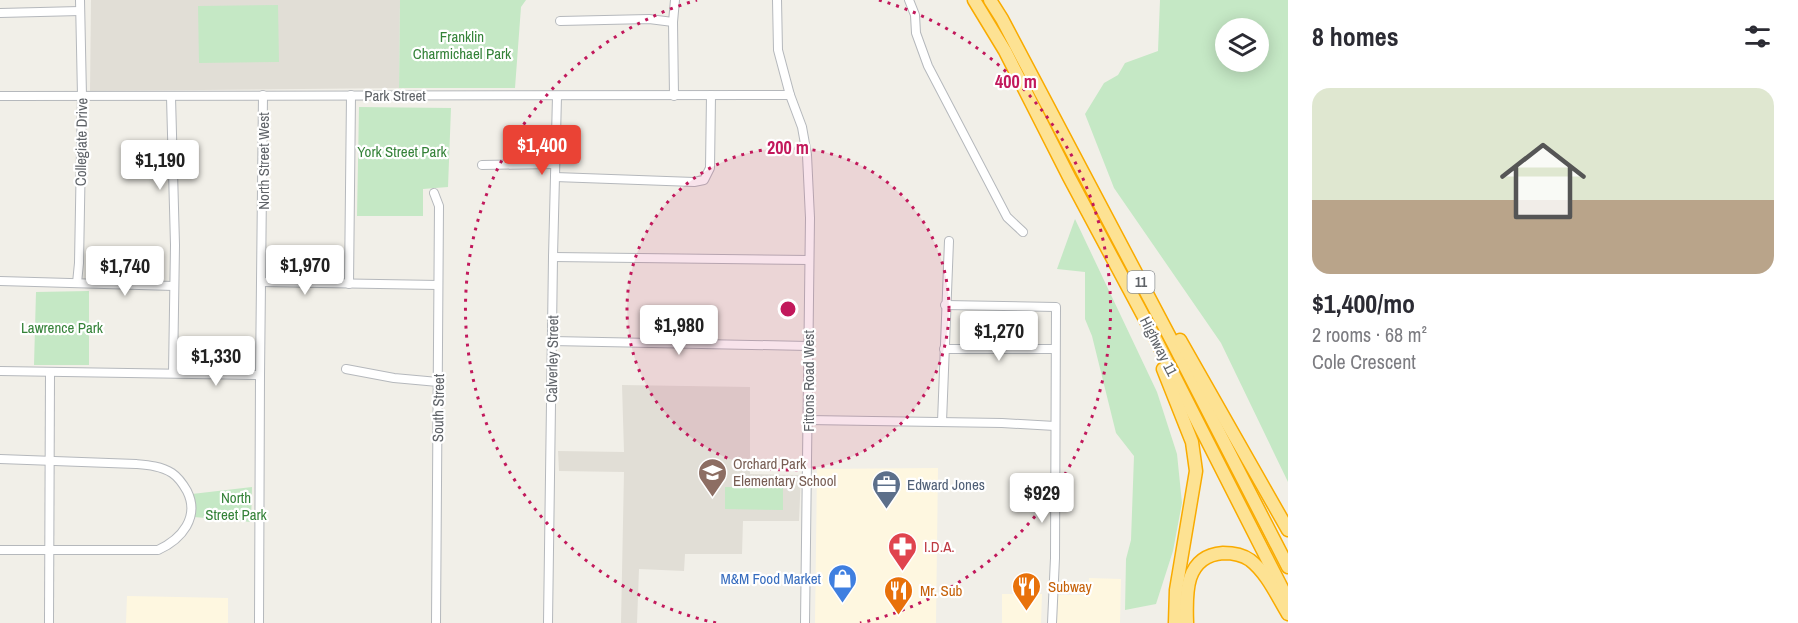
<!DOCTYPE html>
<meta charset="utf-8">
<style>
:root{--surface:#fff;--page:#f2f2f3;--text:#2b2b33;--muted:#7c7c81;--accent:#ea4335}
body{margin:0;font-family:"Archivo Narrow",sans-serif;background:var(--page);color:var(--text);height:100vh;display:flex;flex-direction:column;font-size:22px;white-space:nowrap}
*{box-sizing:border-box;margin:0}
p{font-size:20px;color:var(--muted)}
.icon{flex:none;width:33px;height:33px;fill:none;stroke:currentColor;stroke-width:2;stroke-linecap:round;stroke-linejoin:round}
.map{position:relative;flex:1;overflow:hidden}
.side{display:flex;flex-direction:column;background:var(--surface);width:510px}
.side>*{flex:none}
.controls{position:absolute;left:1215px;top:18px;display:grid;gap:12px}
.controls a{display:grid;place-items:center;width:54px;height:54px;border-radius:50%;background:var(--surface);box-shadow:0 3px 15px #0003;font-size:30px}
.price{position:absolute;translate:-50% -51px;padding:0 14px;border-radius:6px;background:#fff;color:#222;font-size:20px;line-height:39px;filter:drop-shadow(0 2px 3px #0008)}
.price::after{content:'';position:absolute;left:50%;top:36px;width:18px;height:14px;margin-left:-9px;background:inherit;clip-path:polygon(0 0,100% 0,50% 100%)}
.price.selected{background:var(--accent);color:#fff}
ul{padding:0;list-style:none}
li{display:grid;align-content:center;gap:12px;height:318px;padding:0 24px}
li span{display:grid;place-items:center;height:186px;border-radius:18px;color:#555}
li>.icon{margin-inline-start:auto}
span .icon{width:108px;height:108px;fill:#fffc;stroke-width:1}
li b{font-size:26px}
h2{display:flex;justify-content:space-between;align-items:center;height:72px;padding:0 24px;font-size:26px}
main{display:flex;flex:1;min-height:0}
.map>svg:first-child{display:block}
.commercial{fill:#fef7e0}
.education{fill:#e1ded6}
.green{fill:#c5e8c5;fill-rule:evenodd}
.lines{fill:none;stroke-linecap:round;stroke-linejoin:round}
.minor-casing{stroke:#b5b8bc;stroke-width:10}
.highway-casing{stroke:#f9ab00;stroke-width:15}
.minor{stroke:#fff;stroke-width:8}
.highway{stroke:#fde293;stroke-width:12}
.ring{fill:none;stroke:#c2185b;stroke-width:3;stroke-dasharray:3 6}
.labels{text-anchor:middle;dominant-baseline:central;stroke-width:4.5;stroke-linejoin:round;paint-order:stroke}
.shield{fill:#fff;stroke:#8f9295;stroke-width:1.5}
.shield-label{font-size:14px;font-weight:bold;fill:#5f6368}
.park-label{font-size:15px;fill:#348238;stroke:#fff}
.street-label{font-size:15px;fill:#5f6368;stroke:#fff}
.education-label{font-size:15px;fill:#785e54;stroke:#fff;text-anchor:start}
.service-label{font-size:15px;fill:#4e5e75;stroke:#fff;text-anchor:start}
.health-label{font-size:15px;fill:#be3a42;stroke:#fff;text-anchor:start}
.shop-label{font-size:15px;fill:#366cbe;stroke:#fff;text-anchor:end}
.food-label{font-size:15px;fill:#c56008;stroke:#fff;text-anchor:start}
.centre{fill:#c2185b;stroke:#fff;stroke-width:3}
.ring-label{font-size:18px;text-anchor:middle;font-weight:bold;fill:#c2185b;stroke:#fff;stroke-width:4.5;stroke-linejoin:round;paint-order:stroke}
</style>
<main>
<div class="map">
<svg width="1288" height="623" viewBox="0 0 1288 623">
<rect width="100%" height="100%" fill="#f1efe8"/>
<g class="commercial">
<polygon points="938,468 936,623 815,623 817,469"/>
<polygon points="1089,578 1121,579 1120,623 1057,623 1058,595 1088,595"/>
<polygon points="1002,594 1042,594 1041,623 1002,623"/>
<polygon points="127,596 228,598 228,623 126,623"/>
</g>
<g class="education">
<polygon points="91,0 400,0 399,88 90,91"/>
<polygon points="622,385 750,387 750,474 801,475 799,521 743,521 742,554 685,554 684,571 639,569 637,623 621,623 624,472 559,471 558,451 624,452"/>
</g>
<g class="green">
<polygon points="400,0 526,0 521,7 515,88 399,88"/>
<path d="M1160 0H1288V482L1221 343 1114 188 1085 114 1104 83 1118 75 1125 63 1158 51ZM1226 28H1258V62H1226Z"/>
<polygon points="278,5 279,62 199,63 198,6"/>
<polygon points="359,107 451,108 448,187 423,189 423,216 357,216"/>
<polygon points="1075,219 1157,392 1177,454 1182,503 1173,551 1156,604 1125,610 1126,559 1131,540 1134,456 1116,433 1092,336 1085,319 1085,272 1057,269"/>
<polygon points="89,291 89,365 34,365 36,292"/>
<polygon points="252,487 251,522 194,517 192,494"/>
<polygon points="725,487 783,487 783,510 725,509"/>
</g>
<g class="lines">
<defs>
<g id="minor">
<polyline points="777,0 778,50 790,95 802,127 807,155 810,218 805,623"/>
<polyline points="909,0 915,15 916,33 928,66 1007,217 1023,232"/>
<polyline points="0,13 80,11"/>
<polyline points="560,21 649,19 673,22"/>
<polyline points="0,96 790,95"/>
<polyline points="674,96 673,22 675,0"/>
<polyline points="171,97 175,245 173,373"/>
<polyline points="482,165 555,164"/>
<polyline points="555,177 694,182 704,180 710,168 711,95"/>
<polyline points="434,193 439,206 436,623"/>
<polyline points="553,257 809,260"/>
<polyline points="0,281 174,286"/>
<polyline points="262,282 438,285"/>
<polyline points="77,283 79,263 82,96 80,0"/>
<polyline points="349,284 351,95"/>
<polyline points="945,305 1056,307 1055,558 1052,623"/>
<polyline points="552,341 808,346"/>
<polyline points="944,349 1055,349"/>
<polyline points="346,369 394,378 438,382"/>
<polyline points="0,371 260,375"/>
<polyline points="808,420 1002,423 1055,426"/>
<polyline points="942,422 949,241"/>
<path d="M0 459 136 464C147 465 161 466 172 473 178 477 183 484 187 491 200 517 182 539 158 550H0"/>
<polyline points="49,623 50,373"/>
<polyline points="259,623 260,375 263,95"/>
<polyline points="548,623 553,257 557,96"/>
</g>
<g id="highway">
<polyline points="974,0 1005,51 1069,177 1154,336 1288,600"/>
<polyline points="990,0 1002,19 1173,343 1288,567"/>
<polyline points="1180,340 1288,530"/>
<polyline points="1163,369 1192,442 1196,471 1176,590 1175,623"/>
<path d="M1187 623C1186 595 1184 556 1223 553 1232 553 1243 555 1250 560 1267 573 1277 596 1288 614"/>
</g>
</defs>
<use href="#minor" class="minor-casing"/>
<use href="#highway" class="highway-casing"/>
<use href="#minor" class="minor"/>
<use href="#highway" class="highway"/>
</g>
<circle cx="788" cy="309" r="161" fill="#c2185b" fill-opacity=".12"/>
<g class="ring">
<circle cx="788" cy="309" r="161"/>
<path d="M716 623A322 322 0 0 1 697 0M879 0A322 322 0 0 1 860 623"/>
</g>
<defs>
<symbol id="school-pin" viewBox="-11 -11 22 30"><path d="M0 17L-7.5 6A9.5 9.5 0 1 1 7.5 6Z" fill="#8d6e63" stroke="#fff"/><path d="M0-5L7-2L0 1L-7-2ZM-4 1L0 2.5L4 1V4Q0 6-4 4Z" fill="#fff"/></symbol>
<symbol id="office-pin" viewBox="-11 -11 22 30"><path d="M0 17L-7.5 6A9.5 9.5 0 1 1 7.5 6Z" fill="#5c6f8a" stroke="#fff"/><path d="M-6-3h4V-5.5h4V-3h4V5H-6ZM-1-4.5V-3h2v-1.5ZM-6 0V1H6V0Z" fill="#fff"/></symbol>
<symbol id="pharmacy-pin" viewBox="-11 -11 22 30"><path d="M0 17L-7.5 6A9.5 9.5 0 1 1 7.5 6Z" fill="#e0444e" stroke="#fff"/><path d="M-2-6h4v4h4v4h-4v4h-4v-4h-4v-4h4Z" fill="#fff"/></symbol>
<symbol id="shop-pin" viewBox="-11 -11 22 30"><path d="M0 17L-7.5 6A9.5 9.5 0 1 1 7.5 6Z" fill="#3f7fe0" stroke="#fff"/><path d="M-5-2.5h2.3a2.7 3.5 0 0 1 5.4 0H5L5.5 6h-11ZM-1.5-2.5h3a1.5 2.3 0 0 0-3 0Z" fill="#fff"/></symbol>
<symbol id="restaurant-pin" viewBox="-11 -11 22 30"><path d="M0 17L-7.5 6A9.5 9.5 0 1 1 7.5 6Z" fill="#e8710a" stroke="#fff"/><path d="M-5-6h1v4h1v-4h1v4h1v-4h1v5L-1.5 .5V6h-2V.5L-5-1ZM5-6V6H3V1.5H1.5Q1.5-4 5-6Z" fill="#fff"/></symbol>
</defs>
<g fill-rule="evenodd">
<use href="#school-pin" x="696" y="456" width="33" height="45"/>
<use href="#office-pin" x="870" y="468" width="33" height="45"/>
<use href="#pharmacy-pin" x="886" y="530" width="33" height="45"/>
<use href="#shop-pin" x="826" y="562" width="33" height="45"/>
<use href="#restaurant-pin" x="1010" y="570" width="33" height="45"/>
<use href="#restaurant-pin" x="882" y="574" width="33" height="45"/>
</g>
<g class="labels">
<rect class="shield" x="1127.5" y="271" width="27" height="22" rx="4.5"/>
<g class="shield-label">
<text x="1141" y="282">11</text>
</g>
<g class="park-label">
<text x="462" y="36">Franklin<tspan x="462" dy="17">Charmichael Park</tspan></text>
<text x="402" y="151">York Street Park</text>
<text x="62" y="327">Lawrence Park</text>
<text x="236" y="497">North<tspan x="236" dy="17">Street Park</tspan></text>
</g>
<g class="street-label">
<text x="395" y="95">Park Street</text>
<text transform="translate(81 142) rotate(-89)">Collegiate Drive</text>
<text transform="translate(263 161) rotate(-90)">North Street West</text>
<text transform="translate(1159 346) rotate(63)">Highway 11</text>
<text transform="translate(552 359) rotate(-89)">Calverley Street</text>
<text transform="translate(808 381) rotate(-90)">Fittons Road West</text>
<text transform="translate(438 408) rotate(-89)">South Street</text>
</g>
<g class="education-label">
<text x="733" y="463">Orchard Park<tspan x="733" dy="17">Elementary School</tspan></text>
</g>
<g class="service-label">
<text x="907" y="484">Edward Jones</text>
</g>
<g class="health-label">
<text x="924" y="546">I.D.A.</text>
</g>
<g class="shop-label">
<text x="821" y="578">M&amp;M Food Market</text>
</g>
<g class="food-label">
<text x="1048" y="586">Subway</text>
<text x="920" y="590">Mr. Sub</text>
</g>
</g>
<circle cx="788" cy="309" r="9" class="centre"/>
<g class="ring-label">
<text x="1016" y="88">400 m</text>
<text x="788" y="154">200 m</text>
</g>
</svg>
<div class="controls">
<a><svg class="icon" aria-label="layers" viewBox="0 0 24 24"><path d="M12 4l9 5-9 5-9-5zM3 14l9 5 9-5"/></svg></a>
</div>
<b class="price selected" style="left:542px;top:176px">$1,400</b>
<b class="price" style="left:160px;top:191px">$1,190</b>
<b class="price" style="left:305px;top:296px">$1,970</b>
<b class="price" style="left:125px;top:297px">$1,740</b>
<b class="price" style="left:679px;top:356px">$1,980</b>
<b class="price" style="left:999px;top:362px">$1,270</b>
<b class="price" style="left:216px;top:387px">$1,330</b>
<b class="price" style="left:1042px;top:524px">$929</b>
</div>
<section class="side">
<h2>8 homes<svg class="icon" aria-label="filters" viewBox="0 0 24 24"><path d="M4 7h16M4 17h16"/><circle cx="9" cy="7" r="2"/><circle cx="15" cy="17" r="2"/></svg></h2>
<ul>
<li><span style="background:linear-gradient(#dfe7d0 60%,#b9a48a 0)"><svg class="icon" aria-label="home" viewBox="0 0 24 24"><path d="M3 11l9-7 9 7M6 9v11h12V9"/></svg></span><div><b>$1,400/mo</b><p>2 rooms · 68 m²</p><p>Cole Crescent</p></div></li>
</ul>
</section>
</main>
